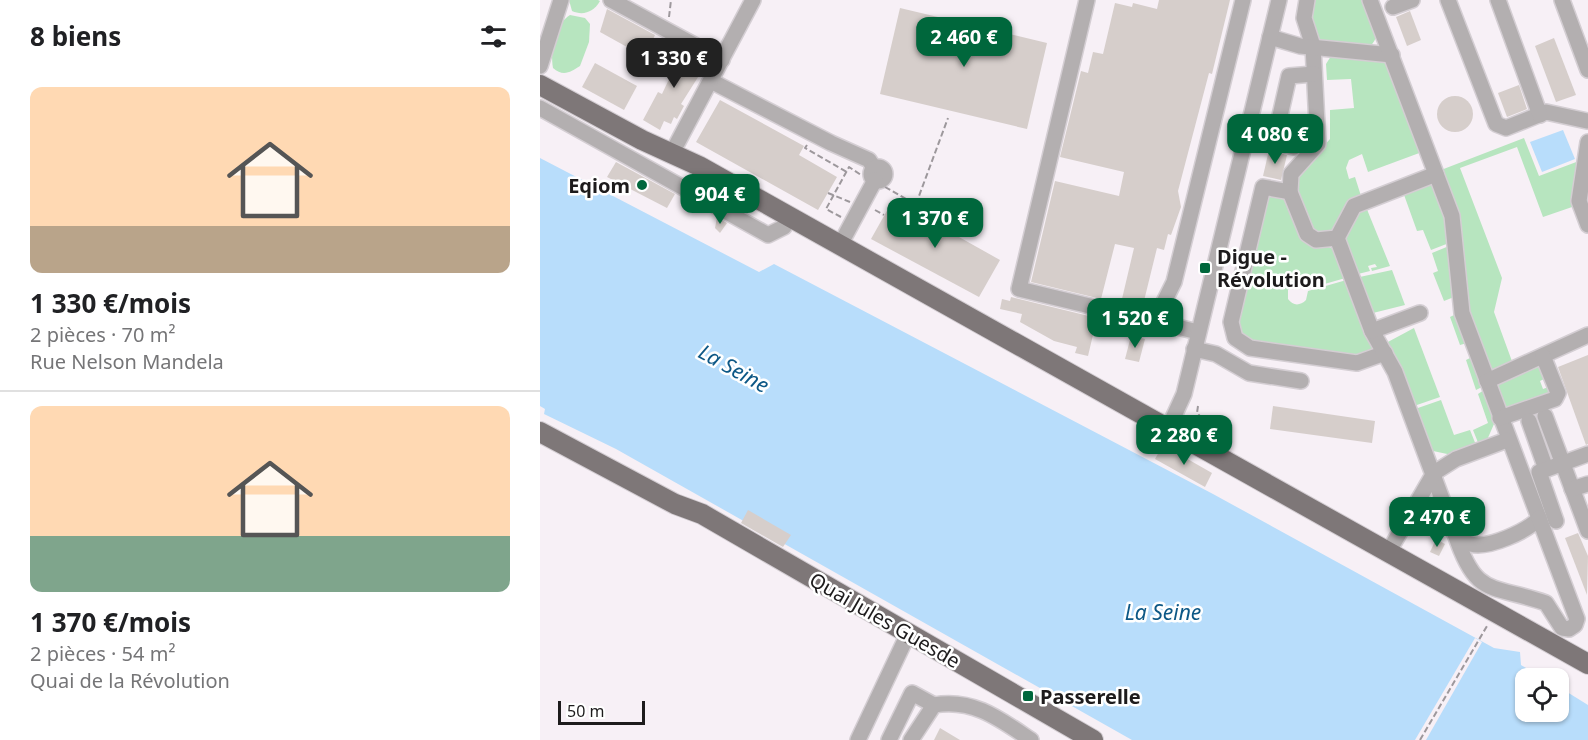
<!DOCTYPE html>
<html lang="fr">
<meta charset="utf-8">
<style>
:root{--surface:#fff;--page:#f2f2f2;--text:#202124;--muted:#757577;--line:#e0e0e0;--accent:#00673c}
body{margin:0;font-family:"Noto Sans",sans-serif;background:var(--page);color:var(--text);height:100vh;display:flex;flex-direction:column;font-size:22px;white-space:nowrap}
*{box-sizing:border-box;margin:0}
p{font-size:20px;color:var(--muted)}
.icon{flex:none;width:33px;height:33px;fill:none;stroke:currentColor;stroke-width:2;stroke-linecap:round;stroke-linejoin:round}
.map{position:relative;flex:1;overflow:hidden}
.details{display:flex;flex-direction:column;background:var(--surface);width:540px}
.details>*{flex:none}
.buttons{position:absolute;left:975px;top:668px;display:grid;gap:12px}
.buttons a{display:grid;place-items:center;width:54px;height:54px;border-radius:12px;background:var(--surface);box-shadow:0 2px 4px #0004;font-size:30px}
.scale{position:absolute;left:18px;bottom:15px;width:87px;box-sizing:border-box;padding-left:6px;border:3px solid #1d1b1c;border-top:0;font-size:16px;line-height:21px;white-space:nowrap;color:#1d1b1c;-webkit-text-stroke:4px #fff;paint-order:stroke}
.price{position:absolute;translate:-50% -51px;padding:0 14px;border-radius:12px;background:var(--accent);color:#fff;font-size:20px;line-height:39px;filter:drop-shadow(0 2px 3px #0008)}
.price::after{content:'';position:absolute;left:50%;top:36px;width:18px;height:14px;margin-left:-9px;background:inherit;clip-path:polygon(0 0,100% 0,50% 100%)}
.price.selected{background:#222;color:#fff}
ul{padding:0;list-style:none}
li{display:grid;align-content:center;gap:12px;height:318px;padding:0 30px}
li+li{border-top:2px solid var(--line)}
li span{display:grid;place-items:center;height:186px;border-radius:12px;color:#555}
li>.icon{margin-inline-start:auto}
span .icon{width:108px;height:108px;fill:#fffc;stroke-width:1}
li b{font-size:26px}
h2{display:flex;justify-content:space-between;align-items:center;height:72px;padding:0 30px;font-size:26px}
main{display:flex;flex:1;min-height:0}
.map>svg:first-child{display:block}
.green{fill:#b7e5bf}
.water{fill:#b8ddfb}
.pier{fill:#f7f0f6}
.building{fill:#d6cecb}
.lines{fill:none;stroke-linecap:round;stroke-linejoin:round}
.minor-casing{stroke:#d4ced3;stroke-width:18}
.major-casing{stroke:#d4ced3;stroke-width:22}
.path{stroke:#9d989c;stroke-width:2;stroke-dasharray:6 3;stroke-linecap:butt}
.minor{stroke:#b3afb0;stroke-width:15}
.major{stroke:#7e7778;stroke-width:20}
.poi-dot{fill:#00673c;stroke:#fff;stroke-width:2}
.labels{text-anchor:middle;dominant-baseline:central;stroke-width:5;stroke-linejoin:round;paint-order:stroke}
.poi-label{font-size:20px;font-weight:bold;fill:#1d1b1c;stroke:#fff;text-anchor:start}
.street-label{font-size:20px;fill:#1d1b1c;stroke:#fff}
.water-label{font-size:21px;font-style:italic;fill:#0d5886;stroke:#fff}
</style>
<main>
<section class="details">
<h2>8 biens<svg class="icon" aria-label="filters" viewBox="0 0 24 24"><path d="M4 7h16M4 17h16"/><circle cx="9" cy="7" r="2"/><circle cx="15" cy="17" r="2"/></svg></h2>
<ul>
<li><span style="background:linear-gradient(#ffd9b3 75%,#b9a48a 0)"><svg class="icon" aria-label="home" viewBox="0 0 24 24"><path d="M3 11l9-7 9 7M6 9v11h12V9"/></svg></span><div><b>1 330 €/mois</b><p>2 pièces · 70 m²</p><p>Rue Nelson Mandela</p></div></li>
<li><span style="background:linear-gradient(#ffd9b3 70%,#7fa58c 0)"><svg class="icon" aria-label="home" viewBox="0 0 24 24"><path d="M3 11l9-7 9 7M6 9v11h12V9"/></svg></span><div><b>1 370 €/mois</b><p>2 pièces · 54 m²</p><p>Quai de la Révolution</p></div></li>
</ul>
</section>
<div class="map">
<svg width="1048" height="740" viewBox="0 0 1048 740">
<rect width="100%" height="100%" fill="#f7f0f6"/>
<g class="green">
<path d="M29 0H58L60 1C54 12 43 16 32 11Z"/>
<path d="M770 0H821C827 13 846 33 830 46L778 40 766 14Z"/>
<path d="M30 15 45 18 50 24 49 42 40 66C31 72 23 77 13 68 10 51 14 25 30 15Z"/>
<path d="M791 56 846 62 882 152 828 172 822 154 809 160 806 168 809 179 815 177 821 196C808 213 797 239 773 232L755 185 759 174 790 139V110L814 108 811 79 787 80 786 64Z"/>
<polygon points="984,138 999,176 1039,161 1035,206 1003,217 977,147 920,168 962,278 954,312 973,364 956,370 949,368 926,311 901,170"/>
<polygon points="886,184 894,186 907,219 909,243 891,250 883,230 877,231 863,192"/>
<path d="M727 195 745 199 785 246 794 249 809 277 767 289 761 284H755L748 290V299C753 306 760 306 766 300L768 291 810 279 835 347 827 358 703 343 695 320Z"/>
<polygon points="826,207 850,266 832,271 831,268 837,267 835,264 828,266 830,271 814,275 803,244 818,211"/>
<polygon points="909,246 914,297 904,301 893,273 898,271 892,253"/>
<polygon points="852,270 865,305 829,314 815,278"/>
<polygon points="916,314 927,343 920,345 910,317"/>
<polygon points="874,328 900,397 874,406 846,343"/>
<polygon points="932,357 942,387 936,390 926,360"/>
<polygon points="1004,365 1008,377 1000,381 1003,389 1011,386 1014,393 966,413 957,387 962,381"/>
<polygon points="944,390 954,424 947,440 939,445 933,430 948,423 938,394"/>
<polygon points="901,400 914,435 930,430 936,445 912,455 893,451 875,409"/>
</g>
<g class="water">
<polygon points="1023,130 1035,159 1002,172 990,142"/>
<polygon points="0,158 219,272 234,264 673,494 954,648 980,652 981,665 1003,678 986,678 986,711 1018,711 1019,687 1048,705 1048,740 592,740 76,449 4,414 5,409 0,406"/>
</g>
<polygon class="pier" points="935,638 942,642 886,740 875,740"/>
<g class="building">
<polygon points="619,0 690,0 672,74 669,73 638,191 641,207 631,235 628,234 624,250 617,248 602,309 581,303 594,248 575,244 561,299 491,282 515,181 579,196 584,172 520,157 541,71 548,73 553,52 563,54 575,3 592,7 593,3 617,9"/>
<polygon points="360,8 507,43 487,129 340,94"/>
<polygon points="67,9 115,35 105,57 60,32"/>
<polygon points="870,11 881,40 867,46 856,17"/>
<polygon points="1014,38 1036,95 1016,102 995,46"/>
<polygon points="138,47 163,61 157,73 160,74 141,104 144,106 137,119 134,117 131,124 124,121 120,130 103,120 118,92 122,94 130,77 124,74"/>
<polygon points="55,63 97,86 84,110 42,87"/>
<polygon points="979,85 987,109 967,117 958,93"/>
<circle cx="915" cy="114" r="18"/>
<polygon points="180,100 264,146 259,155 297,177 278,210 156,142"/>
<polygon points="729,150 747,155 741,180 723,176"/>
<polygon points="76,162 135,194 127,208 67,177"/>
<polygon points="353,200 460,260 439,297 331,239"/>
<polygon points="177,217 187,223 180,233 175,228"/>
<polygon points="471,297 557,318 548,356 535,353 537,347 514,341 480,322 482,314 460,309 462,299 470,301"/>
<polygon points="591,336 605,339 599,362 585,359"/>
<polygon points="1048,355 1048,444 1046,445 1018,367"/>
<polygon points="733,406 835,421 832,443 730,429"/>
<polygon points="623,445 672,473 665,487 615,459"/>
<polygon points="208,510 251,535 243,547 201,523"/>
<polygon points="1038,533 1048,556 1047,595 1025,538"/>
<polygon points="896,539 905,544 899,556 890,552"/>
<polygon points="400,728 420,740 394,740"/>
</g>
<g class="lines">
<defs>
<g id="minor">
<polyline points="71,0 182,60"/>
<polyline points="547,0 479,289 658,332"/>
<polyline points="767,0 764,18 773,46 778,144 751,174 750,192 767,234 776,240 797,238 814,206 896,174"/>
<polyline points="908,0 956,124 966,128 1006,112 1047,121"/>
<polyline points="958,0 1000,115"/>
<polyline points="1022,0 1048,70"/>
<polyline points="853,7 872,0"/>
<polyline points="730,37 760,46 852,55"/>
<polyline points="0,66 21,0"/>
<polyline points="171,81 291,143 329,160 334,168"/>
<polyline points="0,108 228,235 244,227 251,218"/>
<polyline points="1048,142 1039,201 1048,225"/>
<polyline points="754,147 734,142 749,76 774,74"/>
<polyline points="132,153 213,0"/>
<circle cx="338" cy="174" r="7"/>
<polyline points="750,192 723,187 691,322 695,338 710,348 817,363 845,353"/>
<path d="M797 238 832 331 855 372 915 534C920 537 925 543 931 544 948 549 988 531 999 518L922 313 912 216 830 0"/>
<polyline points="300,245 335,180"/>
<polyline points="618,322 622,306 634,282 703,0"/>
<polyline points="832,331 880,313"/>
<polyline points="654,349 676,354 709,373 761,381"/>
<polyline points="947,381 1048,335"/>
<polyline points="1005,416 1048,531"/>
<polyline points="960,418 1015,399 1018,393 1003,356"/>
<polyline points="989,421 1006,469"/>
<polyline points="628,429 644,394 739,0"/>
<polyline points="1032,489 1048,484"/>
<polyline points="1016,521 999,472 1048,454"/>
<path d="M915 534C936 598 951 584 1006 603L1022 628 1029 629 1035 625 1037 619 999 518"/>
<polyline points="849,551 894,473 916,459 967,440"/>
<polyline points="318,740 368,634"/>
<polyline points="349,740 372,693 394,705"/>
<path d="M371 740 394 705C433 698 460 719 491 740"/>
</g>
<g id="major">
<polyline points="0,85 102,140 159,166 1048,664"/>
<polyline points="0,432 135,504 162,514 553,740"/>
</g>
</defs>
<use href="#minor" class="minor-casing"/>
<use href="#major" class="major-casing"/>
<g class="path">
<polyline points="129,17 131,0"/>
<polyline points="267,145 265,148 307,172"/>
<polyline points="345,187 398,217 395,223"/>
<polyline points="288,193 310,202"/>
<polyline points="376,204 408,118"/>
<polyline points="335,210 344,215"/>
<polyline points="301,217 286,209 309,167 321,175"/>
<polyline points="658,406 657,413 669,425 669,436"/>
<polyline points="880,740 947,626"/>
</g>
<use href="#minor" class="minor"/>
<use href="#major" class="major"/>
</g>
<g class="poi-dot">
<circle cx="102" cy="185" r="6"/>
<rect x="659" y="262" width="12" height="12" rx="3"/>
<rect x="482" y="690" width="12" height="12" rx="3"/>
</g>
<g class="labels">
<g class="poi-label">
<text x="90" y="185" text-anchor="end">Eqiom</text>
<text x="677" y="256">Digue -<tspan x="677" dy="23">Révolution</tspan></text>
<text x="500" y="696">Passerelle</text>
</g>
<g class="street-label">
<text transform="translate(345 620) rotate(30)">Quai Jules Guesde</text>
</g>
<g class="water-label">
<text transform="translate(194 368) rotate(29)">La Seine</text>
<text x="623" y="612">La Seine</text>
</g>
</g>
</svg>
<div class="buttons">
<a><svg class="icon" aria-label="locate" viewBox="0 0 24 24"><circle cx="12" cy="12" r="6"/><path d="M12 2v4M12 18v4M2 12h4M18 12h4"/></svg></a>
</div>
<div class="scale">50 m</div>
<b class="price" style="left:424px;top:68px">2 460 €</b>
<b class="price selected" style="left:134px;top:89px">1 330 €</b>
<b class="price" style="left:735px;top:165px">4 080 €</b>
<b class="price" style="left:180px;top:225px">904 €</b>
<b class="price" style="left:395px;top:249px">1 370 €</b>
<b class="price" style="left:595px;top:349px">1 520 €</b>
<b class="price" style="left:644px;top:466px">2 280 €</b>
<b class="price" style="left:897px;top:548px">2 470 €</b>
</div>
</main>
